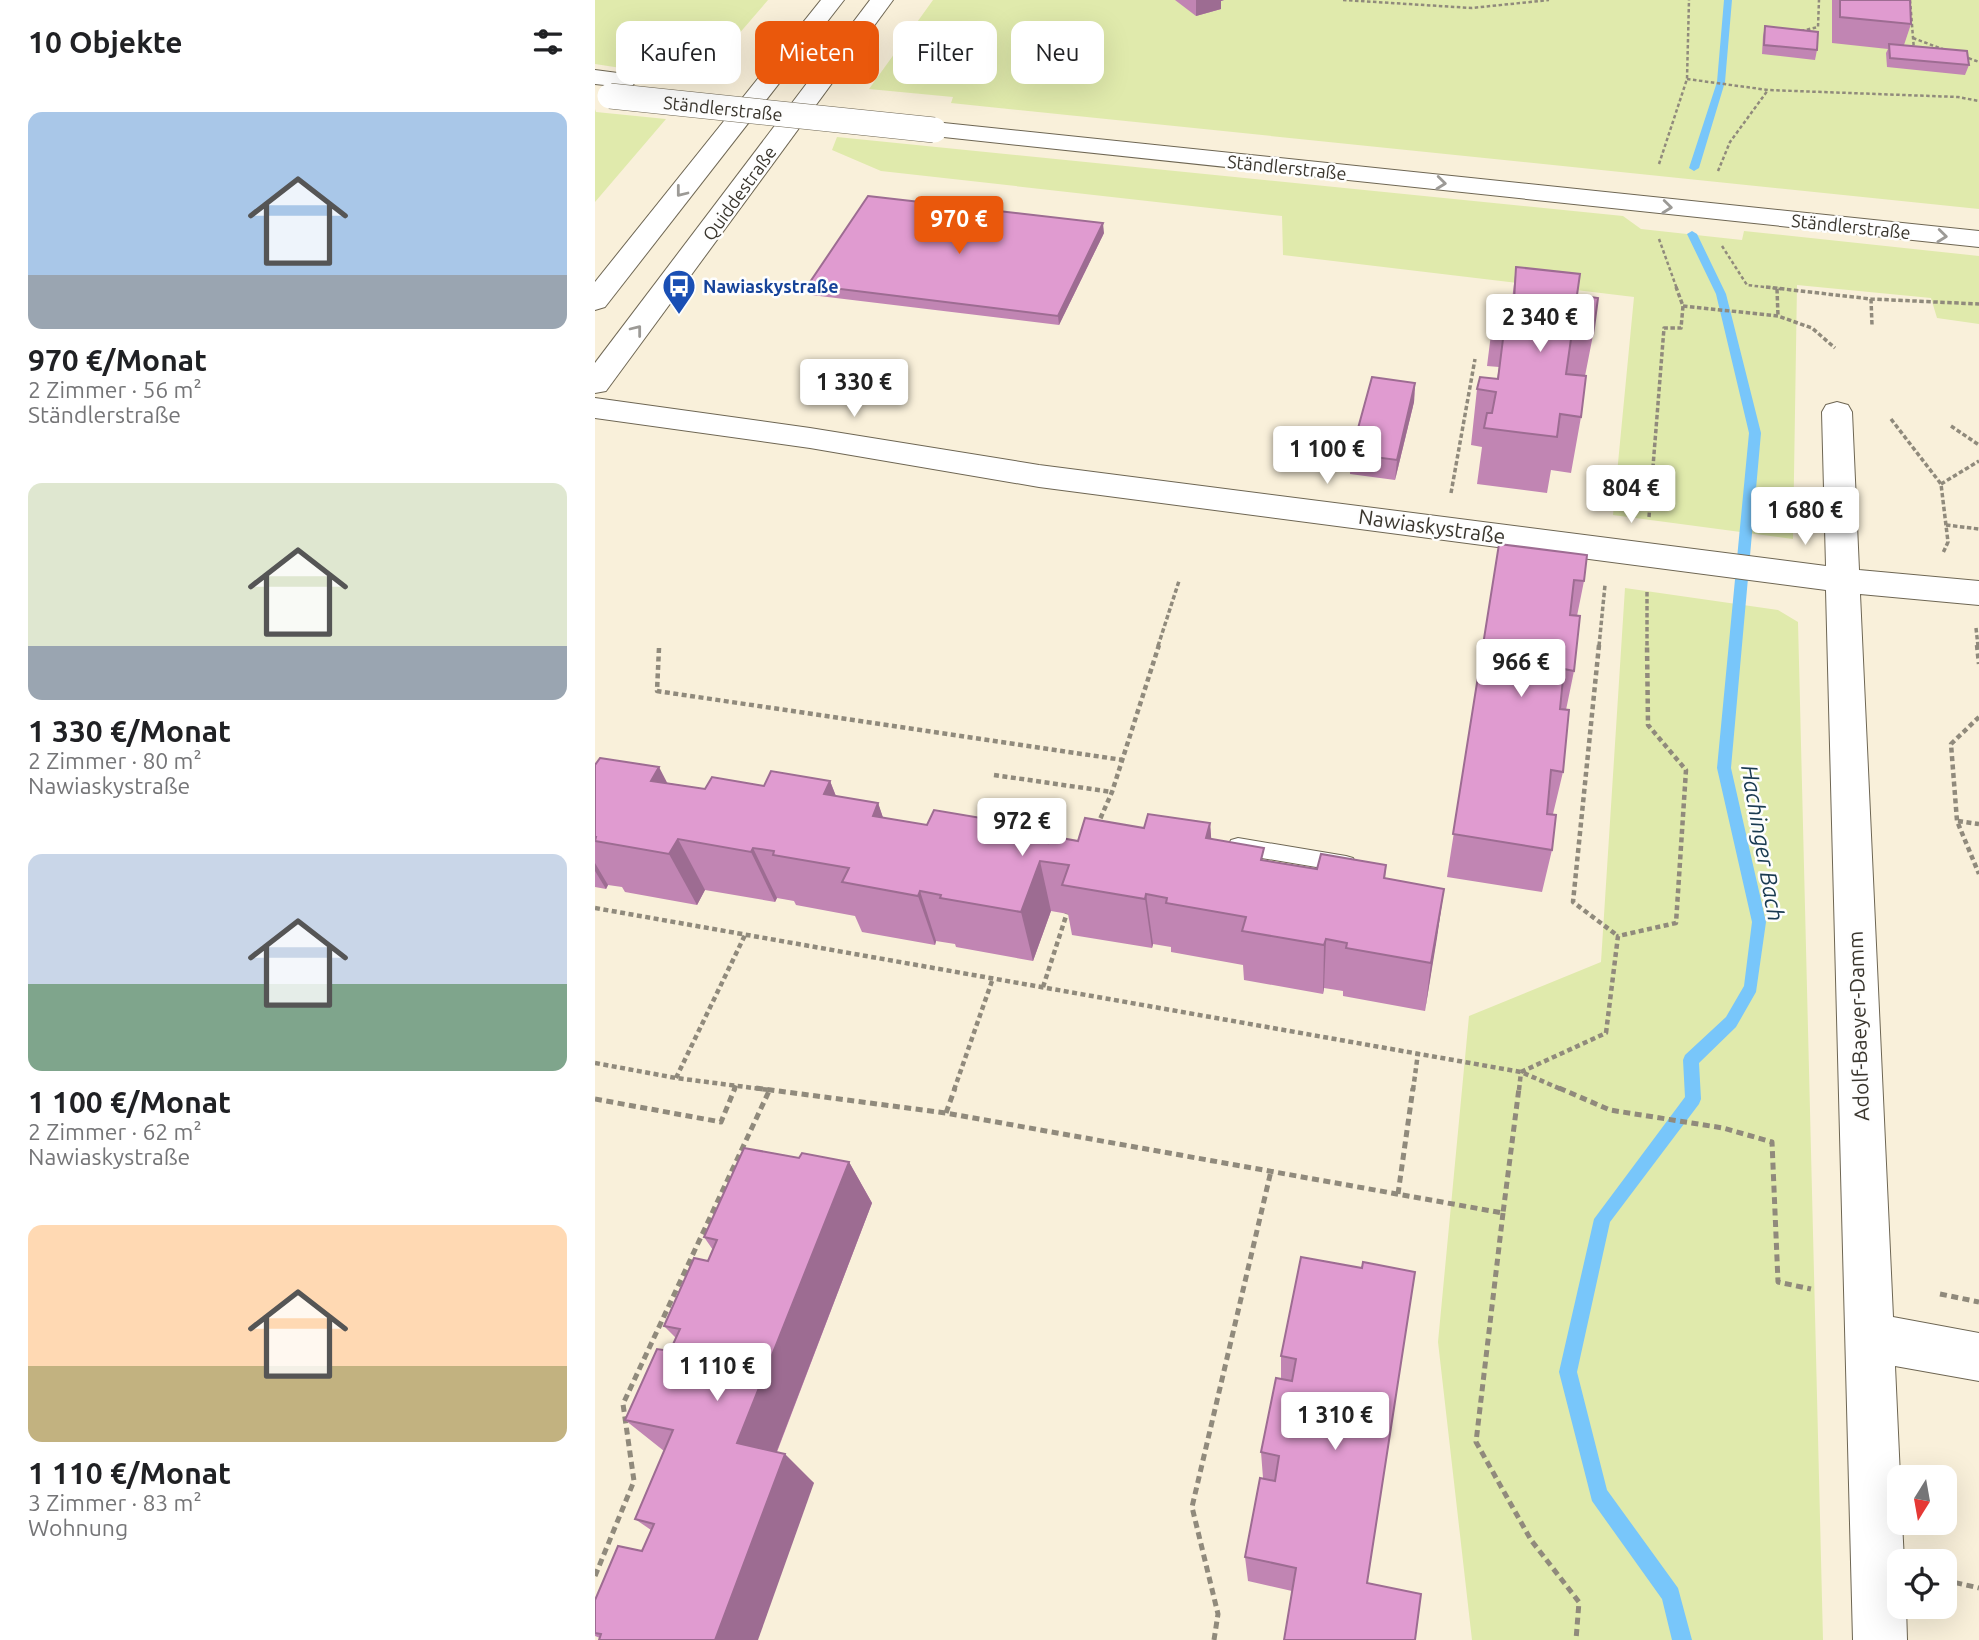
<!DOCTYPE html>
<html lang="de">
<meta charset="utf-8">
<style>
:root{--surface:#fff;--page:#f6f6f6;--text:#202124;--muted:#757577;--accent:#ea580c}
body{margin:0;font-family:Ubuntu,sans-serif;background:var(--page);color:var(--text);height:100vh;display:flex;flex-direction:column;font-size:26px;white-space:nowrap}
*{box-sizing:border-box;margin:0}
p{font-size:23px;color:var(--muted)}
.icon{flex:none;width:38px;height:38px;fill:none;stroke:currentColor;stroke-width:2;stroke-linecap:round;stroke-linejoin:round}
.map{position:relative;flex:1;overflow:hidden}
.details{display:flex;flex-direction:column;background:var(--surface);width:595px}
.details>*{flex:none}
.top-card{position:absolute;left:21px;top:21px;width:665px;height:63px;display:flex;gap:14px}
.needle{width:46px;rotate:191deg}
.tools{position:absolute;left:1292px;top:1465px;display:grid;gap:14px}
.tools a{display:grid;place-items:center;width:70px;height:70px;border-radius:14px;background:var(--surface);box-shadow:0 7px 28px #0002;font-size:35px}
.price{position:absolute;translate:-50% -60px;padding:0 16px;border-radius:7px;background:#fff;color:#222;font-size:23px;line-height:46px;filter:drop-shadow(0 2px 4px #0008)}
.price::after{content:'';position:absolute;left:50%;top:42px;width:21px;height:16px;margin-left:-10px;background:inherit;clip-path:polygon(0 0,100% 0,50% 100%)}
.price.current{background:var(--accent);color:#fff}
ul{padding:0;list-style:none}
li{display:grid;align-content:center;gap:14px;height:371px;padding:0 28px}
li span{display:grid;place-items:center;height:217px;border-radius:14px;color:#555}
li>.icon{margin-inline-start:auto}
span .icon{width:126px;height:126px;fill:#fffc;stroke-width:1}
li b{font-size:30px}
h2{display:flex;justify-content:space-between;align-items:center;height:84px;padding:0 28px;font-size:30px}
.tag{padding:0 24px;border-radius:14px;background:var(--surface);box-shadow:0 7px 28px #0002;font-size:24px;line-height:63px}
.tag.current{background:var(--accent);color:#fff}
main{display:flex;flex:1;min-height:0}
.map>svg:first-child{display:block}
.green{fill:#e0eaac}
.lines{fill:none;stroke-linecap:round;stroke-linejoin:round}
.stream{fill:#78c6fa;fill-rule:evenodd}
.service-casing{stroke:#6e6653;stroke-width:2}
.minor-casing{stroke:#6e6653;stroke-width:2}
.secondary-casing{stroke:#6e6653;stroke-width:2}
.trunk-casing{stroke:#6e6653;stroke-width:2}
.path-far3{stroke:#908a7c;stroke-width:2.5;stroke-dasharray:3.5 2.5;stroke-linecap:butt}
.path-far2{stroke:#908a7c;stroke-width:3.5;stroke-dasharray:4.5 2.5;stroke-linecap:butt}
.path-far1{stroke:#908a7c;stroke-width:4.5;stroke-dasharray:5 3.5;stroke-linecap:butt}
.path{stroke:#908a7c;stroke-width:5;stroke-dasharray:7 4.5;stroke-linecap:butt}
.service{fill:#fff;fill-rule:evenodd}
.minor{fill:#fff;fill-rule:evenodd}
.secondary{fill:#fff;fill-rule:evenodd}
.trunk{fill:#fff;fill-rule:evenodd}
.trunk-bridge-casing{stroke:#6e6653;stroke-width:26;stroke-linecap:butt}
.trunk-bridge{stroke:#fff;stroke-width:25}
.wall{fill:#c185b3}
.shaded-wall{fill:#9d6c92}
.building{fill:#e09bd0;stroke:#9d6c92;stroke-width:2}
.oneway{stroke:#9c9a96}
.labels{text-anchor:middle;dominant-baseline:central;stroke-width:5;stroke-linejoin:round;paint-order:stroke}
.far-street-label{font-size:18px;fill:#3a362e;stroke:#fefefe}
.far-transit-label{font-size:18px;font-weight:bold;fill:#164399;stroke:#fefefe;text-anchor:start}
.street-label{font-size:21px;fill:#3a362e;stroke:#fefefe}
.water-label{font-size:23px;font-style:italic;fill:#193a50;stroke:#fefefe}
</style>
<main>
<section class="details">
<h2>10 Objekte<svg class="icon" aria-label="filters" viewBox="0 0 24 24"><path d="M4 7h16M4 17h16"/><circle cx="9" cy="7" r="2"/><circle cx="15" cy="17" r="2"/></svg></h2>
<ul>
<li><span style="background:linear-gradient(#a9c7e8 75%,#9aa5b1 0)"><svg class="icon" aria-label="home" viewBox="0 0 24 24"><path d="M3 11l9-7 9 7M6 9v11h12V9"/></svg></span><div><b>970 €/Monat</b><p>2 Zimmer · 56 m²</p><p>Ständlerstraße</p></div></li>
<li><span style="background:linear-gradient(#dfe7d0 75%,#9aa5b1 0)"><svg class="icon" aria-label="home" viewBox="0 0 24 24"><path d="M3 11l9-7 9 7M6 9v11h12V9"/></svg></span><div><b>1 330 €/Monat</b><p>2 Zimmer · 80 m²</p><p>Nawiaskystraße</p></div></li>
<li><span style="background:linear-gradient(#c9d6e8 60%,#7fa58c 0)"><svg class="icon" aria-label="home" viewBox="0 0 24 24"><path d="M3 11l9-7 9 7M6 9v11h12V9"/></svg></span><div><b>1 100 €/Monat</b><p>2 Zimmer · 62 m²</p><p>Nawiaskystraße</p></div></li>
<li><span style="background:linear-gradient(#ffd9b3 65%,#c2b280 0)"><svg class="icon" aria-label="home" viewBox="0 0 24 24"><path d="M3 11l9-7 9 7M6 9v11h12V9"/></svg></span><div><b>1 110 €/Monat</b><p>3 Zimmer · 83 m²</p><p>Wohnung</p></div></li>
</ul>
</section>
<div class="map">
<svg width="1384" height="1640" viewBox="0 0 1384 1640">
<rect width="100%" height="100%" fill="#f9f0da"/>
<g class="green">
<polygon points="0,0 173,0 111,72 43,65 39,70 0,64"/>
<polygon points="338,0 1384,0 1384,209 356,103 358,97 274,89"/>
<polygon points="0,109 1,112 71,119 0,202"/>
<polygon points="242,137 1028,216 1046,229 1147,240 1149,231 1384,256 1384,324 1342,318 1336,298 1202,285 1198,539 1018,515 1039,297 688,255 687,216 286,171 237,150"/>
<polygon points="1030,588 1183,610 1203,622 1228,1640 877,1640 843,1342 874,1016 1006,962"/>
</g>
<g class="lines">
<g class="stream">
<polygon points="1129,0 1137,0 1130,82 1104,168 1099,171 1094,168 1122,82"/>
<polygon points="1097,231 1102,234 1131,294 1166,433 1136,768 1171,922 1161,992 1141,1027 1104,1063 1106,1099 1104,1104 1015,1222 982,1372 1012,1490 1083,1588 1097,1640 1077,1640 1067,1599 997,1501 964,1372 999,1219 1090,1097 1088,1060 1090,1055 1131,1017 1149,986 1157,922 1122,768 1154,433 1121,294 1092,234"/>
</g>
<defs>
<polygon id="service" points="643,838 751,856 758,858 761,864 758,870 751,872 643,854 636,852 633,846 636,840"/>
<polygon id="minor" points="0,398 215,428 444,465 1231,566 1227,412 1231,405 1242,402 1253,405 1257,412 1264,570 1384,581 1384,605 1265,594 1298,1317 1384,1333 1384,1381 1300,1366 1305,1477 1304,1522 1307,1522 1309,1561 1304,1561 1304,1606 1311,1606 1312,1640 1258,1640 1231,590 444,487 215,448 0,418"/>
<g id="secondary">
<polygon points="226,0 249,0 10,307 0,310 0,282"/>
<polygon points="275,0 298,0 11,391 0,393 0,363"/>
</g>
<g id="trunk">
<polygon points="0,70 38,75 41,80 38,85 29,87 0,84"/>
<polygon points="339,122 1384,231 1384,247 330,135 326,130 330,125"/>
</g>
</defs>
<use href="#service" class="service-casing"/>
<use href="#minor" class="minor-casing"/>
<use href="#secondary" class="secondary-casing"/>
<use href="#trunk" class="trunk-casing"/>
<g class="path-far3">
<polyline points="748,0 877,8 954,0"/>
<polyline points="1315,0 1319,50"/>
<polyline points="1206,31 1223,27 1224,0"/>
<polyline points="1318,38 1350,50"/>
<polyline points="1368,56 1384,62"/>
<polyline points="1092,79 1173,90 1363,97 1384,101"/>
<polyline points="1064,164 1092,79 1094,0"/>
<polyline points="1123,171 1135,142 1173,90"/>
<polyline points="1064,239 1082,289"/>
<polyline points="1127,246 1152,285 1186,289"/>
</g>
<g class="path-far2">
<polyline points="1171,287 1276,299 1384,304"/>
<polyline points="1182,289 1183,316"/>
<polyline points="1276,299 1277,325"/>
<polyline points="1088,306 1183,316 1217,328 1240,348"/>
<polyline points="1296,419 1346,484 1353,542 1348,553"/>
<polyline points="1356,426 1384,445"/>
<polyline points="1346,484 1384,461"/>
<polyline points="856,493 880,359"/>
<polyline points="1054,517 1069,328 1086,328 1088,306 1081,287"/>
<polyline points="1351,525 1384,529"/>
<polyline points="1052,592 1052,646"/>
<polyline points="1381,628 1383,646"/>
<polyline points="563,646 584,581"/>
<polyline points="1004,646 1010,585"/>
</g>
<g class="path-far1">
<polyline points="1004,645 978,902 1023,936"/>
<polyline points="1382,645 1384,664"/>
<polyline points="64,648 62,691 528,760"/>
<polyline points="1384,717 1356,744 1362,821 1384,874"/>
<polyline points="399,775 517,792"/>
<polyline points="1363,821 1384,824"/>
<polyline points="502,826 517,792 564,645"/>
<polyline points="0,908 926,1072 968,1090"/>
<polyline points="448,987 472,913"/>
<polyline points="0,1063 81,1078 174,1090"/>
<polyline points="926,1072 1011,1033 1023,936 1081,923 1091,770 1053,725 1052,645"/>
<polyline points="81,1078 150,935"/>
<polyline points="139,1090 141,1085"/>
<polyline points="359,1090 398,978"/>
<polyline points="818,1090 823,1053"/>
<polyline points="924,1090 926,1072"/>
</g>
<g class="path">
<polyline points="161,1088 351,1113 908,1213 924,1088"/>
<polyline points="964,1088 1015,1110 1128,1128 1177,1142 1183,1282 1216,1289"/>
<polyline points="0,1099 126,1122 140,1088"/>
<polyline points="351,1113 360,1088"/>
<polyline points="803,1194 818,1088"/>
<polyline points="908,1213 881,1442 936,1540 984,1602 981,1640"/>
<polyline points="1345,1294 1384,1302"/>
<polyline points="0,1576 39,1481 28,1404 175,1089"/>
<polyline points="1349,1580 1384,1588"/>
<polyline points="619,1640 623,1614 597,1507 676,1171"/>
</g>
<use href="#service" class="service"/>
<use href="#minor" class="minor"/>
<use href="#secondary" class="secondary"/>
<use href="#trunk" class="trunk"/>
<defs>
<polyline id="trunk-bridge" points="15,96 339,130"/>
</defs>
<use href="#trunk-bridge" class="trunk-bridge-casing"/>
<use href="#trunk-bridge" class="trunk-bridge"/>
</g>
<g class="wall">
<polygon points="580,0 629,0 626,1 626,9 601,16"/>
<polygon points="1237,0 1315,0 1316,24 1309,45 1374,65 1370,75 1292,67 1291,53 1293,49 1237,43"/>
<polygon points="1170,26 1222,50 1220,60 1167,54 1168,36"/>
<polygon points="509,233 464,325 216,295 213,285"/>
<polygon points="921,267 982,295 998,335 990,376 986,417 976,473 956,470 952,493 882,484 887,447 876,445 882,389 902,379 904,367 892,366 899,310 917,300"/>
<polygon points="820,383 819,402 800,480 755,474 756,454"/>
<polygon points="904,544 989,581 982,616 979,671 971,710 968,772 958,814 957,850 947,892 852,877"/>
<polygon points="0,765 73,783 110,789 235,781 241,796 283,803 288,818 332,825 398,820 401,834 453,843 483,841 549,828 615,823 616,839 669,860 722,869 791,865 790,879 849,889 830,1011 748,996 748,991 729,988 728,994 649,980 648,965 576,952 576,947 558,944 557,948 477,935 473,914 456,911 438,961 361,947 360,944 341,941 340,945 267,932 260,916 201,905 199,901 182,898 180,902 110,890 102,905 30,892 27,887 13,885 11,889 0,887"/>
<polygon points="204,1158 254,1162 277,1203 182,1452 219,1483 5,1638 0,1636 0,1600 47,1551 56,1530 40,1519 69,1451 30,1420 75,1351 81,1338 69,1326 113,1261 118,1250 109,1237"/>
<polygon points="767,1268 697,1591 653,1581 650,1557 668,1478 666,1452 686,1379 686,1356"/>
</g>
<g class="shaded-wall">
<polygon points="601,0 629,0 626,1 626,9 601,16"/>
<polygon points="508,223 509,233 464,325 463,316"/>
<polygon points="820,383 819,402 800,480 802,460"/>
<polygon points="64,767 91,819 56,781"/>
<polygon points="235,781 255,833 229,794"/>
<polygon points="283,803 301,855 278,816"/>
<polygon points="398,820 411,871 393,833"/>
<polygon points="615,823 619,874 611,838"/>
<polygon points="83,839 110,890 102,905 74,854"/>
<polygon points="158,848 182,898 180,902 156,852"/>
<polygon points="445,861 456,911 438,961 426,912"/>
<polygon points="0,863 13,885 11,889 0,871"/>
<polygon points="849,889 842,938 830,1011 836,963"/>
<polygon points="325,891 341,941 340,945 323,896"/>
<polygon points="551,894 558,944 557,948 550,899"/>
<polygon points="731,939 729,988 728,994 729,945"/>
<polygon points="254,1162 277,1203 173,1474 142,1443"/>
<polygon points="190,1454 219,1483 163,1640 120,1640"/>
</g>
<g class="building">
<polygon points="1245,0 1315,0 1316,24 1245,17"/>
<polygon points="1170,26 1223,32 1222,50 1169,45"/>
<polygon points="1294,44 1372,51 1374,65 1295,58"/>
<polygon points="273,196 508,223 463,316 213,285"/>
<polygon points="921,267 985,274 982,295 1003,298 998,335 977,332 971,374 991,376 986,417 965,414 962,437 889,428 892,413 897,413 901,392 882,389 885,377 903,379 909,331 913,332 917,312 899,310 901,298 919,301"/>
<polygon points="777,377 820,383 802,460 756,454"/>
<polygon points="904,544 992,555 989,581 979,580 975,615 985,616 979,671 969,669 965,709 974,710 968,772 956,770 952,814 961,815 957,850 858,834"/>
<polygon points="5,758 64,767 56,781 110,789 117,777 169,786 176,771 235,781 229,794 283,803 278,816 332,825 339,810 398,820 393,833 453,843 455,836 483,841 490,818 549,828 553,814 615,823 611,838 669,848 666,860 722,869 726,854 791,865 789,878 849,889 836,963 751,948 752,943 731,939 729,945 647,931 651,917 571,903 572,898 551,894 550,899 467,885 474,865 445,861 426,912 345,898 346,895 325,891 323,896 247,882 254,868 178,855 179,851 158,848 156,852 83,839 74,854 0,841 1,837 0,837 0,765"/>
<polygon points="149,1148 204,1158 207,1153 254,1162 142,1443 190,1454 120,1640 4,1640 6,1634 0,1633 0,1600 23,1546 47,1551 59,1524 40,1519 78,1430 30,1420 62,1349 75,1351 85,1329 69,1326 99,1258 113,1261 122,1240 109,1237"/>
<polygon points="706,1257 767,1268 768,1262 820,1272 772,1583 826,1594 820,1640 689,1640 701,1568 650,1557 665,1478 680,1481 684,1456 666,1452 681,1378 697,1381 701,1359 686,1356"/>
</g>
<defs><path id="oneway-chevron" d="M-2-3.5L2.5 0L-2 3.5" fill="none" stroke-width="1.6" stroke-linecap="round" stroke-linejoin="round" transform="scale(1.75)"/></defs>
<g class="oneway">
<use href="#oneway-chevron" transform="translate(846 183) rotate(6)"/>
<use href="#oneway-chevron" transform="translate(86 192) rotate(128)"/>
<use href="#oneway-chevron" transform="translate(1072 207) rotate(6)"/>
<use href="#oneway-chevron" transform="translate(1347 236) rotate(6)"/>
<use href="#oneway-chevron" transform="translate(42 330) rotate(-52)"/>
</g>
<defs>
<symbol id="bus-pin" viewBox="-11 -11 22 30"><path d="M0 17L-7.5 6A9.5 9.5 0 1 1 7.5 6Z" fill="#1a4fb4" stroke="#fefefe"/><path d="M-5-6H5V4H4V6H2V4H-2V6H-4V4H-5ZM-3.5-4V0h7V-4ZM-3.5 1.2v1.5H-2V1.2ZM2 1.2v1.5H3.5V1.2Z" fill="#fff"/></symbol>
</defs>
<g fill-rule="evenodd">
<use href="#bus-pin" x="65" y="267" width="38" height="52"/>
</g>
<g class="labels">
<g class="far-street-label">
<text transform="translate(128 108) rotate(6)">Ständlerstraße</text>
<text transform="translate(692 167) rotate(6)">Ständlerstraße</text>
<text transform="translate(144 193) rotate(-54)">Quiddestraße</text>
<text transform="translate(1256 226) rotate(6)">Ständlerstraße</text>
</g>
<g class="far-transit-label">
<text x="108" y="286">Nawiaskystraße</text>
</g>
<g class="street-label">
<text transform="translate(837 526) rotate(8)">Nawiaskystraße</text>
<text transform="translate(1263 1026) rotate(-92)">Adolf-Baeyer-Damm</text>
</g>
<g class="water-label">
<text transform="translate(1168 843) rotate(80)">Hachinger Bach</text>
</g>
</g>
</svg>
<div class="tools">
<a><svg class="needle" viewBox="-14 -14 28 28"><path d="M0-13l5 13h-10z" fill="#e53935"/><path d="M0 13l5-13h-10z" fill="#757577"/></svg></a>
<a><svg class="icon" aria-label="locate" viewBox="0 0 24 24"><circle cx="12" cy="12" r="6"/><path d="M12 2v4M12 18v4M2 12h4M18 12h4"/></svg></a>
</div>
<b class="price current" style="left:364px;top:256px">970 €</b>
<b class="price" style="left:945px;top:354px">2 340 €</b>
<b class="price" style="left:259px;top:419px">1 330 €</b>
<b class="price" style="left:732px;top:486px">1 100 €</b>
<b class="price" style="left:1036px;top:525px">804 €</b>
<b class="price" style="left:1210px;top:547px">1 680 €</b>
<b class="price" style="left:926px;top:699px">966 €</b>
<b class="price" style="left:427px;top:858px">972 €</b>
<b class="price" style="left:122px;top:1403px">1 110 €</b>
<b class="price" style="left:740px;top:1452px">1 310 €</b>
<div class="top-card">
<a class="tag">Kaufen</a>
<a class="tag current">Mieten</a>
<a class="tag">Filter</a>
<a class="tag">Neu</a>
</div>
</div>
</main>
